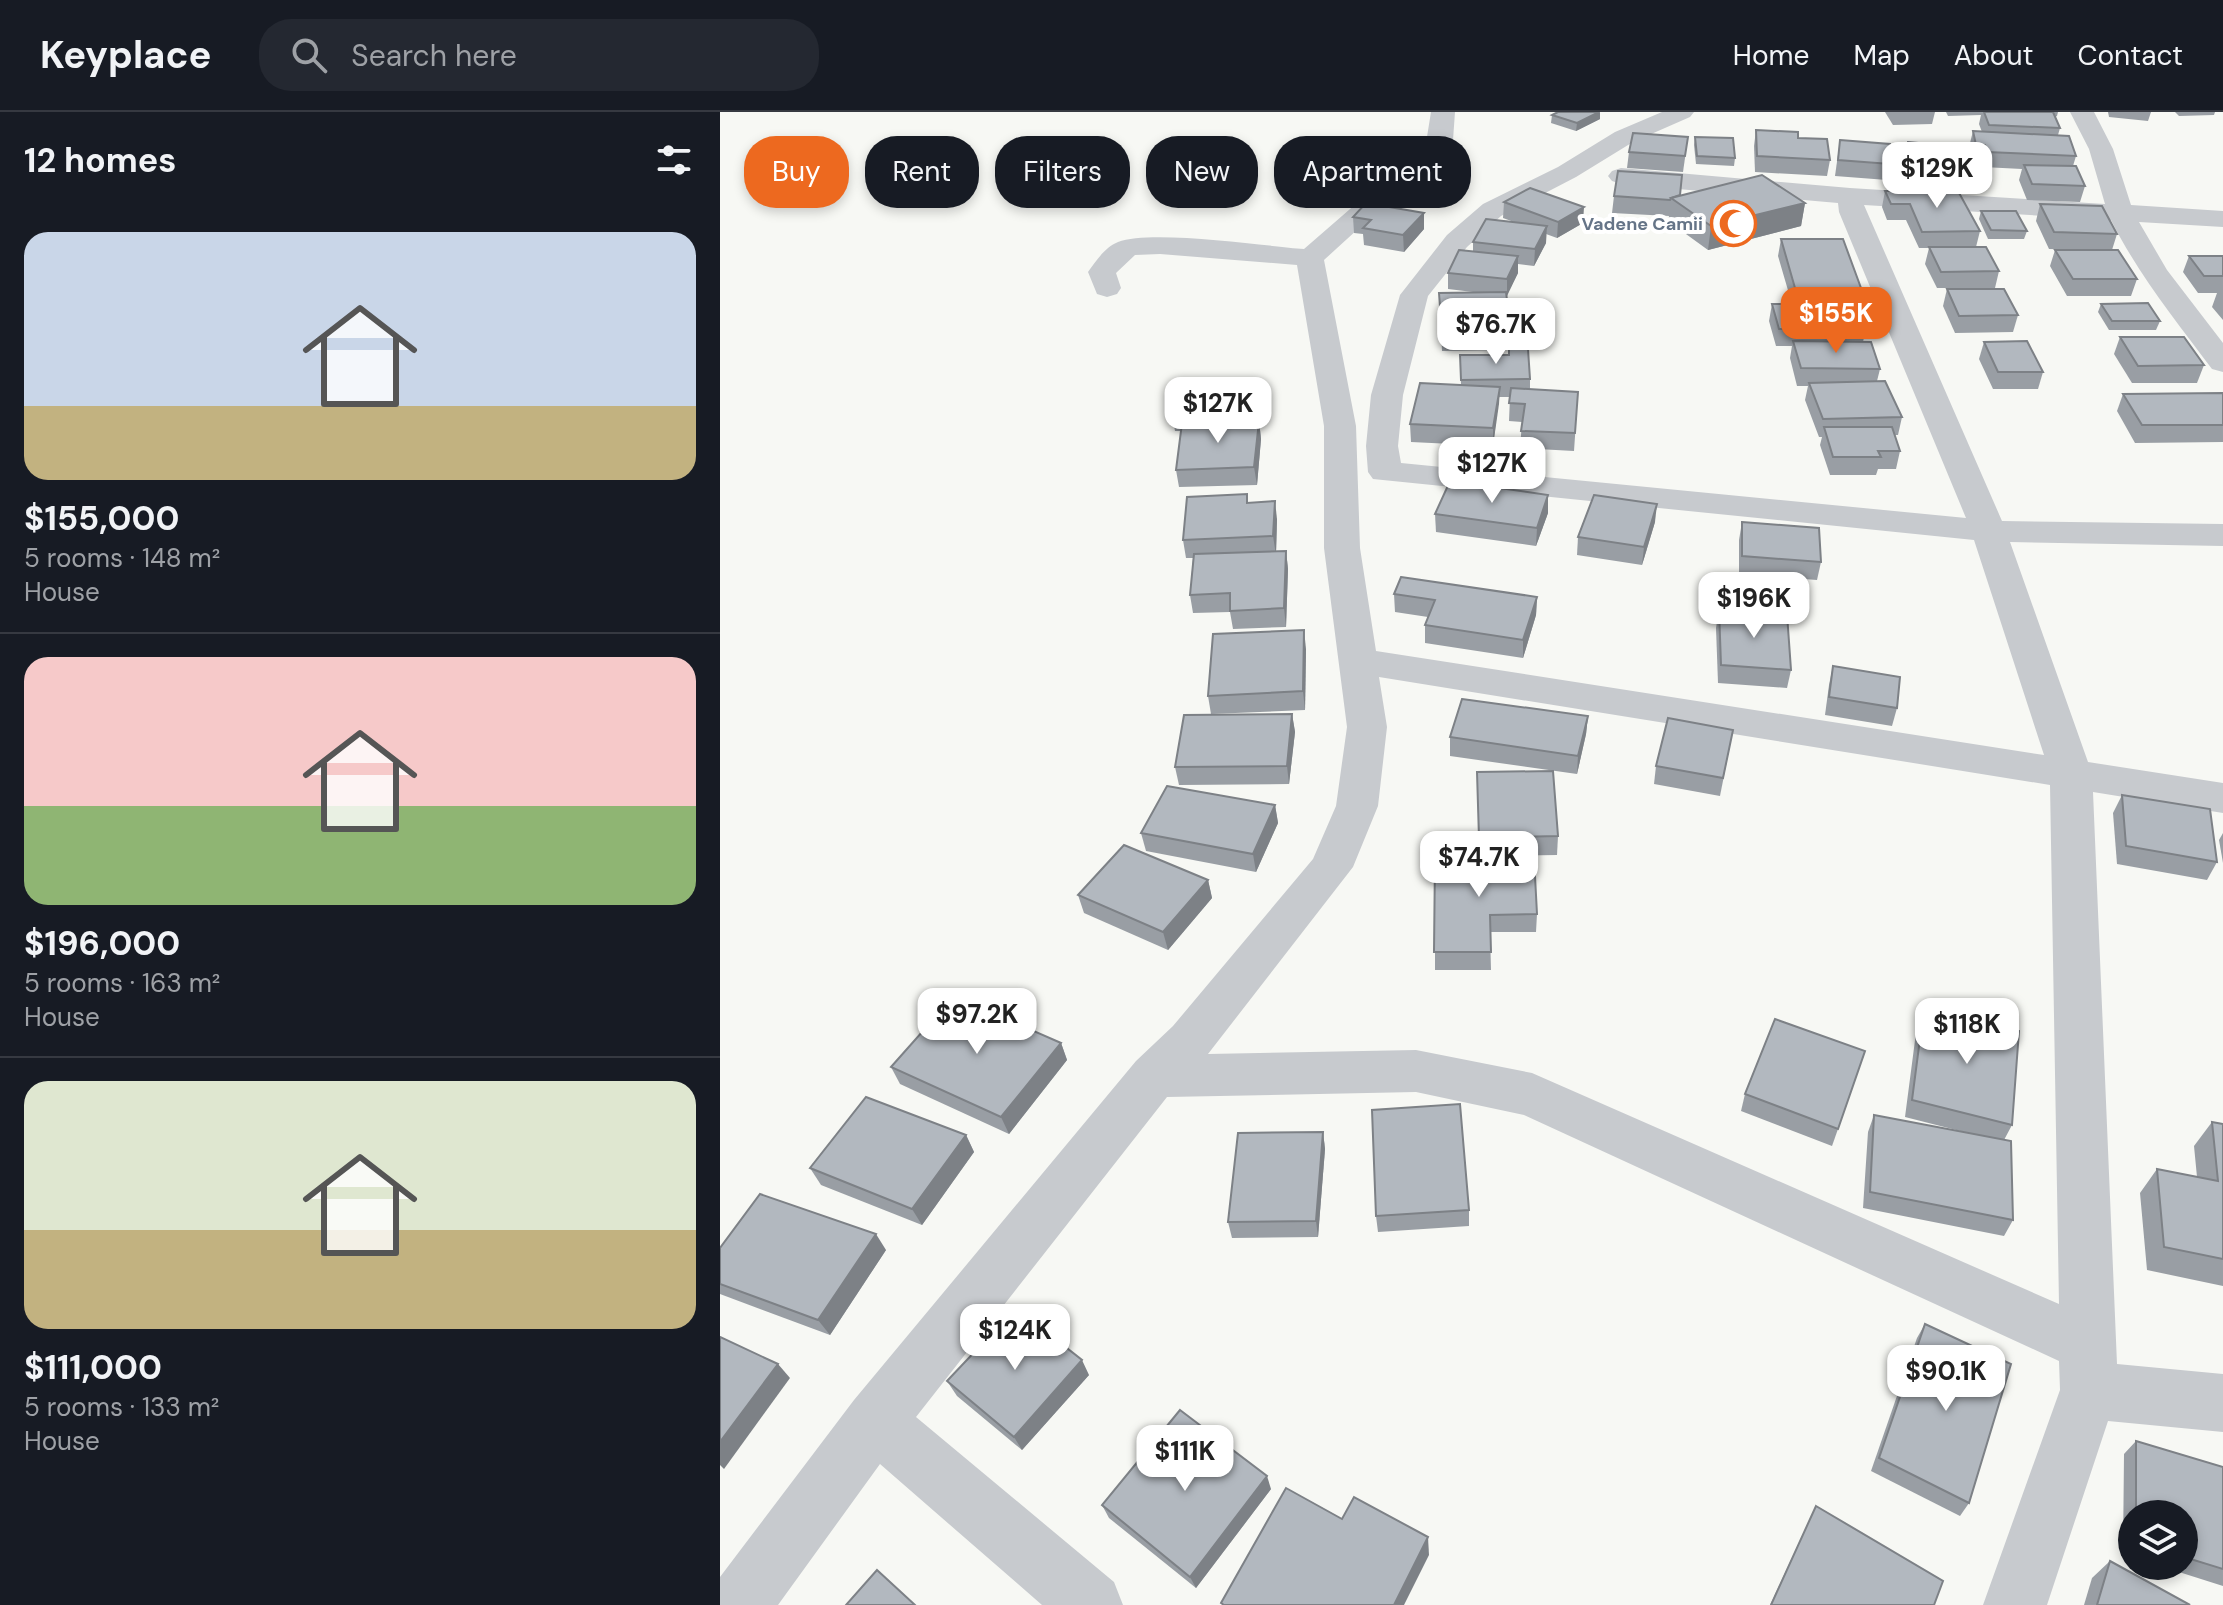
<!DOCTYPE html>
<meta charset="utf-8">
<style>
:root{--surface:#171b24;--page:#242831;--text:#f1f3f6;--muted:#9ea1a6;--line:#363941;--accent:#ed691f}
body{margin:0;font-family:"DM Sans",sans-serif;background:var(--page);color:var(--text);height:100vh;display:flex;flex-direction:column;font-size:30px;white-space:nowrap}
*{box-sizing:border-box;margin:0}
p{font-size:26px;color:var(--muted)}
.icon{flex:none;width:44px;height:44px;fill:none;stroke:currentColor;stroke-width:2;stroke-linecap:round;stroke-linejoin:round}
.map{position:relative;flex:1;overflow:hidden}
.side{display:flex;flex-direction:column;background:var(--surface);width:720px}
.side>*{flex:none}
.banner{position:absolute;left:24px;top:24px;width:760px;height:72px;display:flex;gap:16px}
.buttons{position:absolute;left:1398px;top:1388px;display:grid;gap:16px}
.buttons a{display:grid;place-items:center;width:80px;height:80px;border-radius:50%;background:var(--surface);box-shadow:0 4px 12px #0003;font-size:40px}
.price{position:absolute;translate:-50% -68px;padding:0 18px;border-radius:16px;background:#fff;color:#222;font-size:26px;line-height:52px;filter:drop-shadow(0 2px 4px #0008)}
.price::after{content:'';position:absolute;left:50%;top:48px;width:24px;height:18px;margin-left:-12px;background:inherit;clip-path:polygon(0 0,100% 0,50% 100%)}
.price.active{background:var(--accent);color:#fff}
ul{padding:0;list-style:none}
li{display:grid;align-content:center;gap:16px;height:424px;padding:0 24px}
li+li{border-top:2px solid var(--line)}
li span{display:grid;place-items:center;height:248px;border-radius:24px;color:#555}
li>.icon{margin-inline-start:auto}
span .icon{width:144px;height:144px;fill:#fffc;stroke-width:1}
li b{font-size:34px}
h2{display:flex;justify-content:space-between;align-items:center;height:96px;padding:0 24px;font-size:34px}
.tag{padding:0 28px;border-radius:32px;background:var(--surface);box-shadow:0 4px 12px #0003;font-size:28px;line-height:72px}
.tag.active{background:var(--accent);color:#fff}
header{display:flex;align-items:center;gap:48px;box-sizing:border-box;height:112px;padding:0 40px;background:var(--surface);border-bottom:2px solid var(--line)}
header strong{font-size:38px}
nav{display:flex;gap:44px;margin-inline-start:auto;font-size:28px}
.search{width:560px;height:72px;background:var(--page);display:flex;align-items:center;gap:20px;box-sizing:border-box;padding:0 28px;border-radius:32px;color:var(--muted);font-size:30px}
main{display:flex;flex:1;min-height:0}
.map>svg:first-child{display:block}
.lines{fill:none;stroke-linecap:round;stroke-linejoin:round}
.minor{fill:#c7cace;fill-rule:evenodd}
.wall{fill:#999ea4}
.shaded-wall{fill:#7d8186}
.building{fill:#b2b8bf;stroke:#7d8186;stroke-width:2}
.labels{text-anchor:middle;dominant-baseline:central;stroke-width:8;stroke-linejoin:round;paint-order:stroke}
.far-poi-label{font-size:18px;font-weight:bold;fill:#657487;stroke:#fff;text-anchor:end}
</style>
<header>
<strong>Keyplace</strong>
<div class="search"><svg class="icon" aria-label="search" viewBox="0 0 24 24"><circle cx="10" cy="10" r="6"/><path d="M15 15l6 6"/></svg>Search here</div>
<nav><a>Home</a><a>Map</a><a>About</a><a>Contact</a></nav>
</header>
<main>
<section class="side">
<h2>12 homes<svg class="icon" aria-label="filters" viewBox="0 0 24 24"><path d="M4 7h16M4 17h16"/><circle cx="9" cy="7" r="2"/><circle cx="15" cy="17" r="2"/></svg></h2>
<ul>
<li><span style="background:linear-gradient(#c9d6e8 70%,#c2b280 0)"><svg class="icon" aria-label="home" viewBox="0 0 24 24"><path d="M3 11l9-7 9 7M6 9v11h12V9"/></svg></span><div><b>$155,000</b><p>5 rooms · 148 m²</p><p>House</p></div></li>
<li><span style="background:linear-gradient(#f6c9c9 60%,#8fb573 0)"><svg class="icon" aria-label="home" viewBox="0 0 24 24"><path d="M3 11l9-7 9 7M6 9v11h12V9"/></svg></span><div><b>$196,000</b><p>5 rooms · 163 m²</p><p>House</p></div></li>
<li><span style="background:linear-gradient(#dfe7d0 60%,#c2b280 0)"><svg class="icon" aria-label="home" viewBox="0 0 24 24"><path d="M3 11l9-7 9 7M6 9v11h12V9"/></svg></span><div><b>$111,000</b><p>5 rooms · 133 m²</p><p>House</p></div></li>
</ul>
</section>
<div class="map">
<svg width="1503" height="1493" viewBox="0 0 1503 1493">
<rect width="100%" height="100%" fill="#f7f8f4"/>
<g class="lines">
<path class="minor" d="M711 0H735L733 28 730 33 604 148 636 314 640 436 656 539 1324 643 1254 428 653 367 648 360 646 334 651 283 680 183 727 123 763 92 838 55 895 20 942 0H974L970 5 913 30 856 65 781 104 747 135 708 184 683 283 678 334 681 351 1246 406 1119 100 1118 91 901 72 892 69 888 64 892 59 901 56 1130 76 1385 92 1369 37 1350 0H1374L1393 37 1411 93 1503 99V115L1419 110 1447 158 1503 231V260L1492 257C1456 209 1418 162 1391 108L1144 93 1282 409 1503 412V434L1290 430 1368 650 1503 671V701L1373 680 1397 1252 1503 1262V1320L1388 1309 1327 1493H1263L1340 1278 1339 1249 804 1003 696 980 447 985 196 1305 394 1470 403 1493H322L160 1352 58 1493H0V1465L134 1288 416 949 453 914 593 747 616 694 627 615 604 436V314L577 153 440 142 415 143 396 161 401 176 397 182 387 185 377 182 368 160C376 149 385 135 398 130 432 117 543 134 584 137L706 31ZM659 565 1330 673 1339 1192 812 961 696 938 488 942 633 755 658 694 667 615Z"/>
</g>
<g class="wall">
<polygon points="880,0 880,7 856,19 831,11 832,3"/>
<polygon points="1165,0 1215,0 1212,12 1173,13"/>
<polygon points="1226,0 1338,0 1337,4 1335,5 1340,16 1338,23 1356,44 1353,54 1365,74 1360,90 1307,88 1299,68 1302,57 1263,55 1261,49 1252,48 1249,35 1253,19 1262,20 1259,12 1261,3 1228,4"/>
<polygon points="1388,0 1431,0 1428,9 1389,5"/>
<polygon points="1455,0 1495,0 1494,3 1459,4"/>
<polygon points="1036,18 1078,26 1110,48 1107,64 1035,60 1034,34"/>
<polygon points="968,25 963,60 907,56 909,40"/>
<polygon points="975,25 1015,46 1014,54 976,52 974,33"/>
<polygon points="1120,28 1170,52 1167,68 1115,64"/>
<polygon points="1188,30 1228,56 1224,72 1183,68 1185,46"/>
<polygon points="1165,79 1260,119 1256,135 1279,159 1275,176 1217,176 1205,152 1209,136 1199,136 1186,108 1167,108 1162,95"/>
<polygon points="960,83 1085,91 1081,114 988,138 948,109 949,104 892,101 894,84"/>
<polygon points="784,90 863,111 837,126 826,122 826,131 814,154 798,152 798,161 786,184 791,221 790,237 810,267 810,277 858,280 854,339 800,336 802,310 789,309 790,285 779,285 773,334 691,330 690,312 741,273 740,243 788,243 788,238 722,239 720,198 719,181 753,180 728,177 728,161 753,139 753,130 794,110 783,106"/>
<polygon points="1320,92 1397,122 1392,138 1417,167 1411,184 1347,184 1330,154 1335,138 1380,138 1329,137 1316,109"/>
<polygon points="1261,99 1307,119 1304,127 1268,127 1259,107"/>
<polygon points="704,101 704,117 684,140 644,133 643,122 634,121 633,105"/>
<polygon points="1061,127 1141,176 1137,193 1146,216 1143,230 1160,257 1157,269 1182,305 1178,323 1174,323 1180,339 1176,357 1158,357 1156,363 1110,363 1100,333 1102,325 1099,325 1085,288 1088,274 1077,274 1070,246 1072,234 1056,234 1049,209 1052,192 1072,192 1058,144"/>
<polygon points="1469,144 1503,144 1503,208 1492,195 1497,181 1478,181 1463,160"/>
<polygon points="1227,177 1298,203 1293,220 1235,221 1223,194"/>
<polygon points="1381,192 1440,209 1436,218 1389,218 1378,200"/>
<polygon points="1400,225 1484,253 1477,271 1412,271 1394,242"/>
<polygon points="1264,230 1323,260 1318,277 1273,277 1259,247"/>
<polygon points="1503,281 1503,330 1415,331 1397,299 1403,282"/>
<polygon points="534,285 532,309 539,309 541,327 537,373 459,375 456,358 461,319 455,319 452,302"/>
<polygon points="527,382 528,391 557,407 556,439 566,439 568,457 566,515 513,517 510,500 473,501 470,483 473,446 466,446 463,428"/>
<polygon points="828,401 816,434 716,420 715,402"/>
<polygon points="935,410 922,453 857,443 858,425"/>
<polygon points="1022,410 1101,450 1097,468 1019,462 1019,428"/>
<polygon points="674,482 817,485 816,503 803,546 705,531 705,513 708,505 675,500"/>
<polygon points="999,497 1071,558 1067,576 998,571 996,516"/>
<polygon points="586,537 585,598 491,602 488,584"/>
<polygon points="1113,554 1177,596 1172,614 1105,603 1109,573"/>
<polygon points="572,602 575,620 569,672 459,673 455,655"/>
<polygon points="868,604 866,622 857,662 730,644 730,625"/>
<polygon points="1013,618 1000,684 934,672 936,654"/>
<polygon points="757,660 838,724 837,743 759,744"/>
<polygon points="1402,683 1497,750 1487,768 1397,752 1393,701"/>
<polygon points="555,693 558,711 536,760 426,739 421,721"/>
<polygon points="1503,721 1503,751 1499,728"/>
<polygon points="715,746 817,802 816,820 770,820 771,858 715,858"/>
<polygon points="488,768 492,786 448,838 364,801 358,783"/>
<polygon points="1204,896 1292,1013 1284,1028 1293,1108 1284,1124 1143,1096 1148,1020 1154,1003 1248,1021 1185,1005 1197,913"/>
<polygon points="341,931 347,948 289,1022 180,972 171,955"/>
<polygon points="1025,982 1118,1017 1112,1034 1021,999"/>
<polygon points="1492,1010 1503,1012 1503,1174 1427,1158 1420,1081 1437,1057 1477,1065 1474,1034"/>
<polygon points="603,1020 605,1037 598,1125 512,1126 508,1110"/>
<polygon points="246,1023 254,1040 202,1113 101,1073 90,1056"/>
<polygon points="749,1098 749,1114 658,1120 656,1104"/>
<polygon points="0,1136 166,1138 110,1223 0,1182"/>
<polygon points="1205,1212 1249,1391 1240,1404 1151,1359 1197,1226"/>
<polygon points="369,1263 302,1338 237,1284 227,1269"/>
<polygon points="1416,1329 1503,1355 1503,1474 1440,1454 1464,1454 1464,1402 1412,1402 1412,1445 1403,1442 1404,1342"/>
<polygon points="551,1377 476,1476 389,1406 382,1393"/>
<polygon points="1096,1394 1214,1493 1050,1493"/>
<polygon points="1390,1449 1470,1493 1364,1493 1372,1466"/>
</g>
<g class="shaded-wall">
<polygon points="880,0 880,7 856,19 857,11"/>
<polygon points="1085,91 1081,114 988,138 991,114"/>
<polygon points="864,95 863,111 837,126 838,110"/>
<polygon points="704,101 704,117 684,140 683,123"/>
<polygon points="827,114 826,131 814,154 815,137"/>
<polygon points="798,144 798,161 787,184 787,167"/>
<polygon points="532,268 534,285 531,317 529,300"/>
<polygon points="780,275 779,292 773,334 773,316"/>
<polygon points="539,309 541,327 537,373 534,355"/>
<polygon points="828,383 828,401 816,434 817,416"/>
<polygon points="555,389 557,407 556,443 553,424"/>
<polygon points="937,392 935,410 922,453 924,435"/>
<polygon points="566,439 568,457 566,515 564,496"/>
<polygon points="817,485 816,503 803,546 803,528"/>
<polygon points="584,518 586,537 585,598 583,579"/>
<polygon points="572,602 575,620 569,672 567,654"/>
<polygon points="868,604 866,622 857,662 858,644"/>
<polygon points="555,693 558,711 536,760 533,742"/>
<polygon points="488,768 492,786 448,838 443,820"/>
<polygon points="341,931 347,948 289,1022 281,1005"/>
<polygon points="603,1020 605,1037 598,1125 596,1109"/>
<polygon points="246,1023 254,1040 202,1113 192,1097"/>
<polygon points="156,1122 166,1138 110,1223 98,1208"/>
<polygon points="362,1248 369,1263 302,1338 294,1325"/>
<polygon points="58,1252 70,1266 4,1357 0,1353 0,1330"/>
<polygon points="547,1364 551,1377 476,1476 470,1465"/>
<polygon points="708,1425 709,1443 684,1493 674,1493"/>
</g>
<g class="building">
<polygon points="838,0 879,0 857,11 832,3"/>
<polygon points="1264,0 1333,0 1340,16 1269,13"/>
<polygon points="1036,18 1078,20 1078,26 1107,27 1110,48 1037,44"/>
<polygon points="1253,19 1349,24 1356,44 1267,40 1265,33 1256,33"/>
<polygon points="913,21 968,25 965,44 909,40"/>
<polygon points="975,25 1013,26 1015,46 977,44"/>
<polygon points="1120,28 1170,32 1170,52 1118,48"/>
<polygon points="1188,30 1229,34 1228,56 1186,52"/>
<polygon points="1304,53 1356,54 1365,74 1312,72"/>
<polygon points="898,59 962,63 960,83 951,86 950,88 894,84"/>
<polygon points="1042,63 1085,91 991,114 951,86"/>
<polygon points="810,76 864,95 838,110 784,90"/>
<polygon points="1165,79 1238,79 1260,119 1202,120 1190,92 1171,92"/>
<polygon points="646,91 704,101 683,123 643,116 651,108 633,105"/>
<polygon points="1320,92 1382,94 1397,122 1334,120"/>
<polygon points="1261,99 1296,99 1307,119 1271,118"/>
<polygon points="766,107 827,114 815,137 753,130"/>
<polygon points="1061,127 1123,127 1141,176 1075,176"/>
<polygon points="1209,135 1266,135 1279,159 1221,160"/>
<polygon points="739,138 798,144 787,167 728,161"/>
<polygon points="1335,138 1398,138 1417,167 1353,167"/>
<polygon points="1469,144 1503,144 1503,164 1484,164"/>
<polygon points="1227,177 1284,177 1298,203 1239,204"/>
<polygon points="786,180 791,221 722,222 719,181"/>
<polygon points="1136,191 1146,216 1059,217 1052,192"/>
<polygon points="1428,191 1440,209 1392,209 1381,192"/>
<polygon points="1400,225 1464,225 1484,253 1418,254"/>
<polygon points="1073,229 1151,230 1160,257 1081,256"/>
<polygon points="1307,229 1323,260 1278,260 1264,230"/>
<polygon points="789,237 808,237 810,267 741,268 740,243 789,243"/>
<polygon points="532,268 529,300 452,302 458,269"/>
<polygon points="1165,269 1182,305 1103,307 1089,271"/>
<polygon points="700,271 780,275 773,316 690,312"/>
<polygon points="791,276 858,280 855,321 801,319 805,292 789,291"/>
<polygon points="1503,281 1503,313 1422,313 1403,282"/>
<polygon points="539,309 534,355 456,358 462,311"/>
<polygon points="1104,315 1172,315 1180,339 1158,339 1161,345 1113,345"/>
<polygon points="730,369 828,383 817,416 715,402"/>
<polygon points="527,382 527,391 555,389 553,424 463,428 467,385"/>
<polygon points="874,383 937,392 924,435 858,425"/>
<polygon points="1022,410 1099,416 1101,450 1022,444"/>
<polygon points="566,439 564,496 510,499 510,481 470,483 474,442"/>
<polygon points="681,465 817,485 803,528 705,513 715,488 674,482"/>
<polygon points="999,497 1067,502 1071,558 1001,553"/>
<polygon points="584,518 583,579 488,584 493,522"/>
<polygon points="1113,554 1180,565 1177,596 1109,585"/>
<polygon points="742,587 868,604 858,644 730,625"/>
<polygon points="572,602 567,654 455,655 464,603"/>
<polygon points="948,606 1013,618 1003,666 936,654"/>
<polygon points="833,659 838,724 759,726 757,660"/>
<polygon points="447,674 555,693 533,742 421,721"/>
<polygon points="1402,683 1490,697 1497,750 1406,734"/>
<polygon points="404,733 488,768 443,820 358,783"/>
<polygon points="814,745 817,802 770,803 771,840 714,840 715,746"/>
<polygon points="234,884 341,931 281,1005 171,955"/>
<polygon points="1204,896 1299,919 1292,1013 1192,988"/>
<polygon points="1055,907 1145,939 1118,1017 1025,982"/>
<polygon points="146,985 246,1023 192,1097 90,1056"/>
<polygon points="740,992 749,1098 656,1104 652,998"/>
<polygon points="1154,1003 1291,1029 1293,1108 1150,1080"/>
<polygon points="1492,1010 1503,1012 1503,1147 1444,1135 1437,1057 1498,1069"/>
<polygon points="603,1020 596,1109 508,1110 518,1021"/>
<polygon points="40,1082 156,1122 98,1208 0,1172 0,1136"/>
<polygon points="296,1196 362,1248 294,1325 227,1269"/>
<polygon points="1205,1212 1291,1252 1249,1391 1159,1346"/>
<polygon points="0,1225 58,1252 0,1330"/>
<polygon points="460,1298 547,1364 470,1465 382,1393"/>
<polygon points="1416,1329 1503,1355 1503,1457 1464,1445 1464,1402 1416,1402"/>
<polygon points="566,1376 622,1407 634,1385 708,1425 674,1493 504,1493 501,1491"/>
<polygon points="1096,1394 1223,1469 1214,1493 1051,1493"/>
<polygon points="1390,1449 1470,1493 1377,1493"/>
<polygon points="157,1458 195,1493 126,1493"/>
</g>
<defs>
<symbol id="mosque-ring" viewBox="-11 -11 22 22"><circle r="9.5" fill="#fff" stroke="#ed691f" stroke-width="1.5"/><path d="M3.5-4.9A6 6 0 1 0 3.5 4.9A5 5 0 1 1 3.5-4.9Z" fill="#ed691f"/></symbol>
</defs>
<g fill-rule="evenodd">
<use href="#mosque-ring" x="988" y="86" width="51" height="51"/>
</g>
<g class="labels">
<g class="far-poi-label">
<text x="983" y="112">Vadene Camii</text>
</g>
</g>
</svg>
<div class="buttons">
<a><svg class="icon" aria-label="layers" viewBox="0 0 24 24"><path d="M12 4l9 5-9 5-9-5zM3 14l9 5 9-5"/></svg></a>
</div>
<b class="price" style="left:1217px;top:98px">$129K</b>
<b class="price active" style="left:1116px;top:243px">$155K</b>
<b class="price" style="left:776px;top:254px">$76.7K</b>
<b class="price" style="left:498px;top:333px">$127K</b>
<b class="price" style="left:772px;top:393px">$127K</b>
<b class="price" style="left:1034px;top:528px">$196K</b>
<b class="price" style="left:759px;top:787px">$74.7K</b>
<b class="price" style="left:257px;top:944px">$97.2K</b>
<b class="price" style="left:1247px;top:954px">$118K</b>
<b class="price" style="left:295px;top:1260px">$124K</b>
<b class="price" style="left:1226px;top:1301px">$90.1K</b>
<b class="price" style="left:465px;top:1381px">$111K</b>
<div class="banner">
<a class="tag active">Buy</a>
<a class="tag">Rent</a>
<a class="tag">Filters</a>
<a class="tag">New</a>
<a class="tag">Apartment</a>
</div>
</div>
</main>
